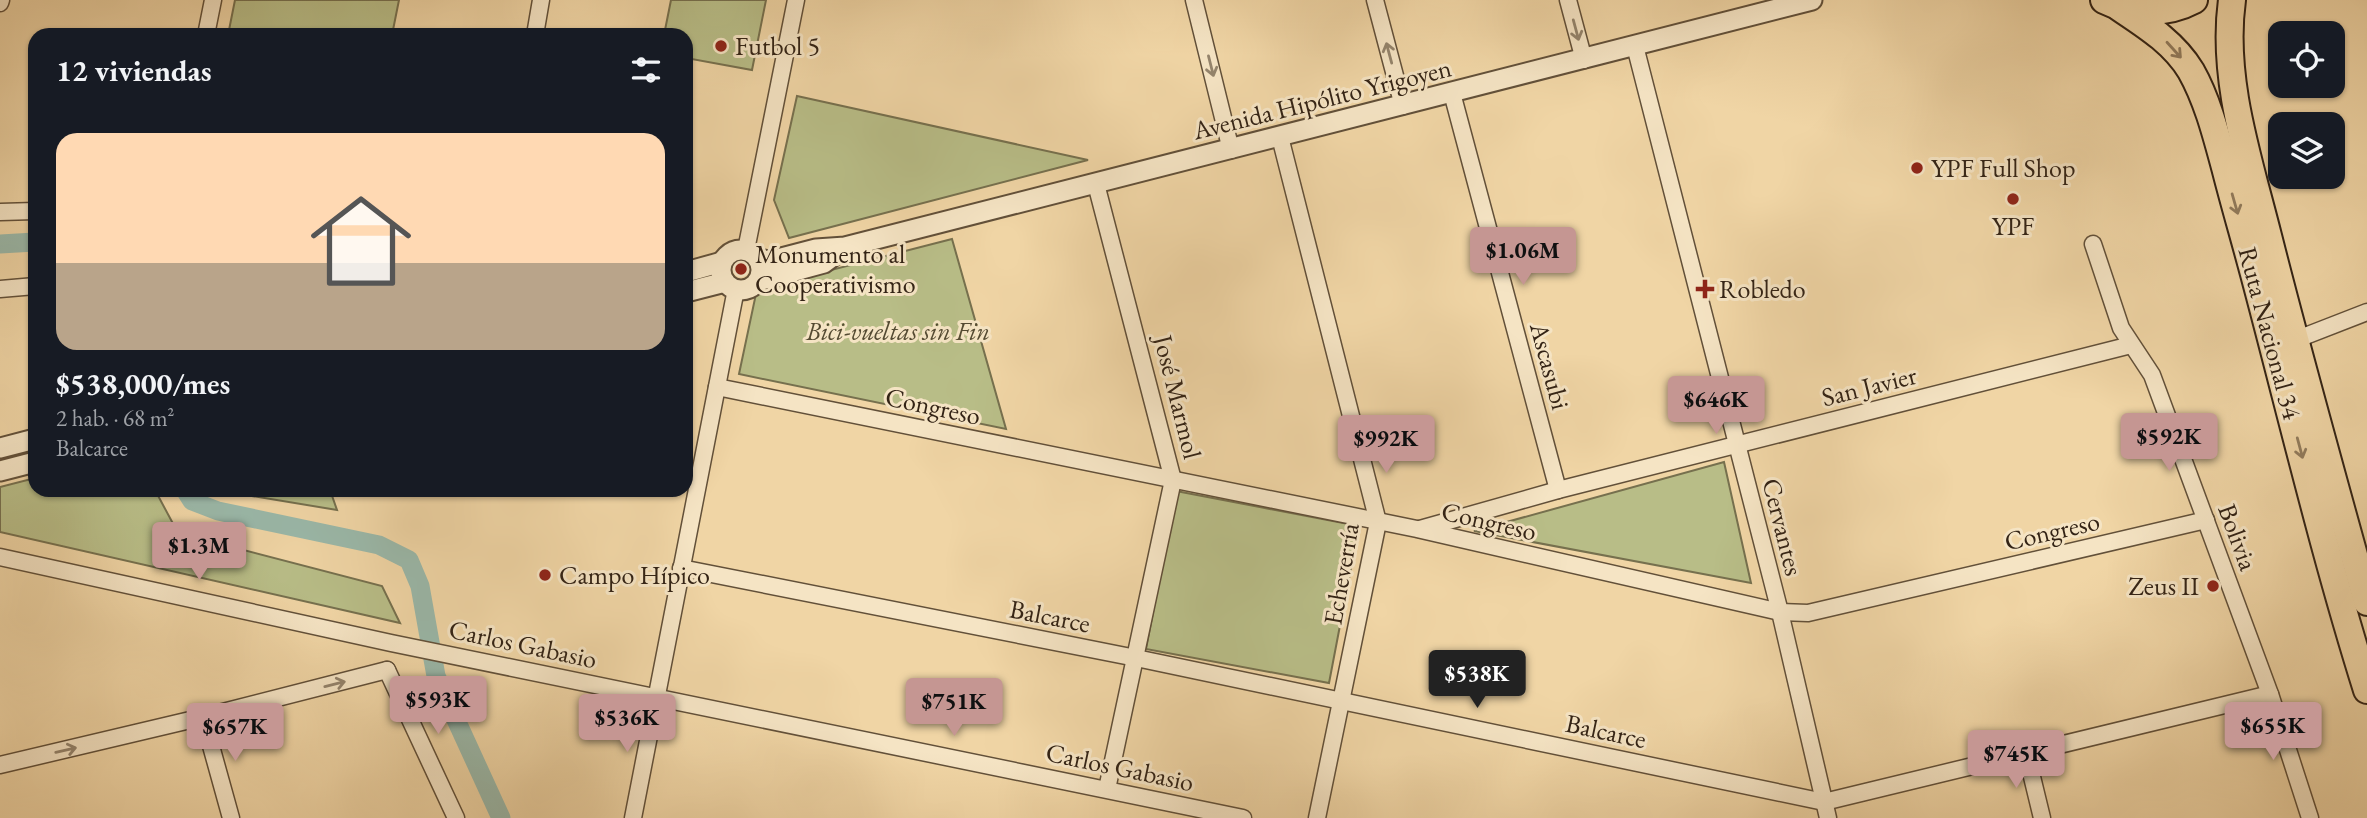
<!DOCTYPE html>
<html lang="es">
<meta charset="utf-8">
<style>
:root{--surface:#171b24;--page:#20242c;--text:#f1f3f6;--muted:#9ea1a6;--accent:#c59692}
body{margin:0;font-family:"EB Garamond",serif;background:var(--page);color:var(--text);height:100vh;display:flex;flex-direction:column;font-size:26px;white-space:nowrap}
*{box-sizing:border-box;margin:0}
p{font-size:23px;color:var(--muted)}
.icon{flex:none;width:38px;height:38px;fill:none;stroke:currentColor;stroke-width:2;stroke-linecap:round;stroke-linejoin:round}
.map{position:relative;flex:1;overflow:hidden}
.sheet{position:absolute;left:28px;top:28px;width:665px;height:469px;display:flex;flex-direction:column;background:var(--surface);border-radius:21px;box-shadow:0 2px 5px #0004}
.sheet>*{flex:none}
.tools{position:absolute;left:2268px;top:21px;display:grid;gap:14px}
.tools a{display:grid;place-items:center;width:77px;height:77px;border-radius:14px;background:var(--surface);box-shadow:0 2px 5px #0004;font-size:35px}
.price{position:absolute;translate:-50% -60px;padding:0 16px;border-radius:7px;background:var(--accent);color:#111;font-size:23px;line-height:46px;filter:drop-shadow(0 2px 4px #0008)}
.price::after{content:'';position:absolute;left:50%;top:42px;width:21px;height:16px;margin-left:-10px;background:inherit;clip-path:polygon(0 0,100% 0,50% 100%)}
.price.active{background:#222;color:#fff}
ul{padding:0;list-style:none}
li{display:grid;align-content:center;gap:14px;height:371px;padding:0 28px}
li span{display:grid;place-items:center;height:217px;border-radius:21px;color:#555}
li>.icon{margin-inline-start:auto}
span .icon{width:126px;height:126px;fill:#fffc;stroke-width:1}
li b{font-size:30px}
h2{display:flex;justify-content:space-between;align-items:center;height:84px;padding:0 28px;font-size:30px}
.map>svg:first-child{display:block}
.green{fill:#b8bd87;stroke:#76704e;stroke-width:2}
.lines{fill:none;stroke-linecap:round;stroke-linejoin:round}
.canal{stroke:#9ab8a9;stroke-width:19}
.minor-casing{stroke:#625039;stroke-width:19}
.tertiary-casing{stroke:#625039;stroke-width:23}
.trunk-casing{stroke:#332315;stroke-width:30}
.minor{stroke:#f5e4c4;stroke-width:16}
.tertiary{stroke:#f5e4c4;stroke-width:19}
.trunk{stroke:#f0d5a5;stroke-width:26}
.oneway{stroke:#94846c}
.oneway2{stroke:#927c5d}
.poi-dot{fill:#8f2418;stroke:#f5e4c4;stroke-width:2.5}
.labels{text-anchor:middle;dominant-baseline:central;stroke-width:6;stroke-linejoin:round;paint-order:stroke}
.poi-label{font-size:26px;fill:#332315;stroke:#f5e4c4;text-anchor:start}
.street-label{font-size:26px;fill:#332315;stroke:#f5e4c4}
.park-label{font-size:26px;font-style:italic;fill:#544a32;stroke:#f5e4c4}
</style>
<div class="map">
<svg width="2367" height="818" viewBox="0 0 2367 818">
<rect width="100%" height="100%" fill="#f0d5a5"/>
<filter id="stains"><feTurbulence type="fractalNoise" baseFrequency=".00286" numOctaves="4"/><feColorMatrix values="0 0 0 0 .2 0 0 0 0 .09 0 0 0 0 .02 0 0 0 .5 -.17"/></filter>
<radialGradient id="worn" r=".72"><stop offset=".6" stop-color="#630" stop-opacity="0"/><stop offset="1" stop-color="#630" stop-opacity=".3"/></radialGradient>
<g class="green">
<polygon points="235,0 399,0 392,35 228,35"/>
<polygon points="671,0 766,0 752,70 686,58 686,35 664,35"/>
<polygon points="797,96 1088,160 789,238 774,200"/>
<polygon points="952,239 1006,429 739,374 757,289"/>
<polygon points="1724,462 1751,583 1474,531"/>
<polygon points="35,478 35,490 155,490 178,533 382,586 400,623 0,532 0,487"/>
<polygon points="216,490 330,490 337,510"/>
<polygon points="1176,491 1359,526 1329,683 1146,649"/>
</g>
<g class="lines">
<g class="canal">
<polyline points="0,244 35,242"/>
<polyline points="185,490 192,501 218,511 379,545 409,560 420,586 436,676 501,818"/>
</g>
<defs>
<g id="minor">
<polyline points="1194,0 1231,150"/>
<polyline points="1375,0 1403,106"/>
<polyline points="1568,0 1584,60"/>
<polyline points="0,3 1,0"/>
<polyline points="206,35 213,0"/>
<polyline points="535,35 541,0"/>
<polyline points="1635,46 1780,612 1828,818"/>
<polyline points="1452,93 1558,490"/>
<polyline points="1280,137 1378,522 1317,818"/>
<polyline points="1096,184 1173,480 1107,789"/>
<polyline points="0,212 35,211"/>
<polyline points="2093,244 2121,328 2152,375 2270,694 2310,818"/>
<polyline points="746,250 796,0"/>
<polyline points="0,289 35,286"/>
<polyline points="2295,340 2367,312"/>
<polyline points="717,387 1417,529 1780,612 1808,613 2206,520"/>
<polyline points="1420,529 1558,490 2131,345"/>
<polyline points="0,557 391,643 1243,818"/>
<polyline points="681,568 1136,658 1824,802 2270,694"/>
<polyline points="387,670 456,818"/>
<polyline points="203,717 231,818"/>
<polyline points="2026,752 2042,818"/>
<polyline points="0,765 203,717 387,670"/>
<polyline points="633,818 736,289"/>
</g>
<g id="tertiary">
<circle cx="741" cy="270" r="20"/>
<polyline points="758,259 770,261 816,249 845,247 1812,0"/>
<polyline points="686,272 722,262"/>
<polyline points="758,281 824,263 844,248"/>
<polyline points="686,292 725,282"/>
<polyline points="0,448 35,439"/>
<polyline points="0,471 35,462"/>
</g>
<g id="trunk">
<path d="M2104 0C2132 14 2166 15 2194 0"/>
<path d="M2232 0C2221 79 2249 160 2268 236 2299 358 2333 480 2367 602"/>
<path d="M2120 8C2147 26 2174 43 2191 71 2208 101 2217 138 2226 171 2235 206 2245 240 2254 274 2291 413 2324 553 2367 690"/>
</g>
</defs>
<use href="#minor" class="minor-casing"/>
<use href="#tertiary" class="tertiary-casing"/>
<use href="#trunk" class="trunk-casing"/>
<use href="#minor" class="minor"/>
<use href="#tertiary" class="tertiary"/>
<use href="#trunk" class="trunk"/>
</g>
<defs><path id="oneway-shaft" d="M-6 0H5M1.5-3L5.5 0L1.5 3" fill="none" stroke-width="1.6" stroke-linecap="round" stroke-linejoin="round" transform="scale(1.75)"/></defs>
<g class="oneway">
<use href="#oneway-shaft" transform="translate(1576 30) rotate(75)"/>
<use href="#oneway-shaft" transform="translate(1389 53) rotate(-105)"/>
<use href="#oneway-shaft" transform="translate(1211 66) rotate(76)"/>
<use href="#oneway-shaft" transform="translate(335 684) rotate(-14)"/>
<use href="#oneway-shaft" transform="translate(66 750) rotate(-13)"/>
</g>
<g class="oneway2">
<use href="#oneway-shaft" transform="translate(2174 50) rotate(48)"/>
<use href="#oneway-shaft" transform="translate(2235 204) rotate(74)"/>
<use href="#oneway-shaft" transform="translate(2300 448) rotate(75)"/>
</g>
<g class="poi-dot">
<circle cx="721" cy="46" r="7"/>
<circle cx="1917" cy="168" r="7"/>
<circle cx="2013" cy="199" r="7"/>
<circle cx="741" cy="269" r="7"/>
<path d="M1701.5 278.5h7v7h7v7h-7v7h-7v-7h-7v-7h7z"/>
<circle cx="545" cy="575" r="7"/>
<circle cx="2213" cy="586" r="7"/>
</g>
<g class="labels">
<g class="poi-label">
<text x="735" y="46">Futbol 5</text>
<text x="1931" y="168">YPF Full Shop</text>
<text x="2013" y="226" text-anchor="middle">YPF</text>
<text x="755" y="254">Monumento al<tspan x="755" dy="30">Cooperativismo</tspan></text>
<text x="1719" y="289">Robledo</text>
<text x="559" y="575">Campo Hípico</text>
<text x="2199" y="586" text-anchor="end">Zeus II</text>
</g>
<g class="street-label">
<text transform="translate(1322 99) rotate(-14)">Avenida Hipólito Yrigoyen</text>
<text transform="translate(2270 333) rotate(75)">Ruta Nacional 34</text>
<text transform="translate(1550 366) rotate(75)">Ascasubi</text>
<text transform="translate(1869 386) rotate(-14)">San Javier</text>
<text transform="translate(1178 397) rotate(76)">José Marmol</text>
<text transform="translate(933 406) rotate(12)">Congreso</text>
<text transform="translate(1489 521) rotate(13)">Congreso</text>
<text transform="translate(1783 527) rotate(76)">Cervantes</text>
<text transform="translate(2052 531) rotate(-13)">Congreso</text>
<text transform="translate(2238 537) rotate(70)">Bolivia</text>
<text transform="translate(1341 574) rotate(-80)">Echeverría</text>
<text transform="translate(1050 616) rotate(11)">Balcarce</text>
<text transform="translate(523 644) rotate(12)">Carlos Gabasio</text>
<text transform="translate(1606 731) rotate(12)">Balcarce</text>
<text transform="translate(1120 767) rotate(12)">Carlos Gabasio</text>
</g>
<g class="park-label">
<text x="898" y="331">Bici-vueltas sin Fin</text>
</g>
</g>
<rect width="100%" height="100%" filter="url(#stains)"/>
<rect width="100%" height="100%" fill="url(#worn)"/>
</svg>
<div class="tools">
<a><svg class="icon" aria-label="locate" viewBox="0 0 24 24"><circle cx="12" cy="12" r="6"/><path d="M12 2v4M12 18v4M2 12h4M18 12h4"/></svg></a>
<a><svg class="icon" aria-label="layers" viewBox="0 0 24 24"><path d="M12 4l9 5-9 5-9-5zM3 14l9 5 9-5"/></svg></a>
</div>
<b class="price" style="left:1523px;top:287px">$1.06M</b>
<b class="price" style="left:1716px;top:436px">$646K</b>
<b class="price" style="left:2169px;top:473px">$592K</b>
<b class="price" style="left:1386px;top:475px">$992K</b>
<b class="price" style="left:199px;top:582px">$1.3M</b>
<b class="price active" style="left:1477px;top:710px">$538K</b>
<b class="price" style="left:438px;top:736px">$593K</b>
<b class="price" style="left:954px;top:738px">$751K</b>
<b class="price" style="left:627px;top:754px">$536K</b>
<b class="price" style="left:2273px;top:762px">$655K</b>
<b class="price" style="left:235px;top:763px">$657K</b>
<b class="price" style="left:2016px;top:790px">$745K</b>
<section class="sheet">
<h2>12 viviendas<svg class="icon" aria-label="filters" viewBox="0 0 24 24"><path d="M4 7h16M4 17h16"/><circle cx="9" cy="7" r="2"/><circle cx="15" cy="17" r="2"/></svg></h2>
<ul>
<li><span style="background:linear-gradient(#ffd9b3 60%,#b9a48a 0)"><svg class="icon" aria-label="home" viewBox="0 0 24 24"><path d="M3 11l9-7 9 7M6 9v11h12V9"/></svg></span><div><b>$538,000/mes</b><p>2 hab. · 68 m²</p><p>Balcarce</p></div></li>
</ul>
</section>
</div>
